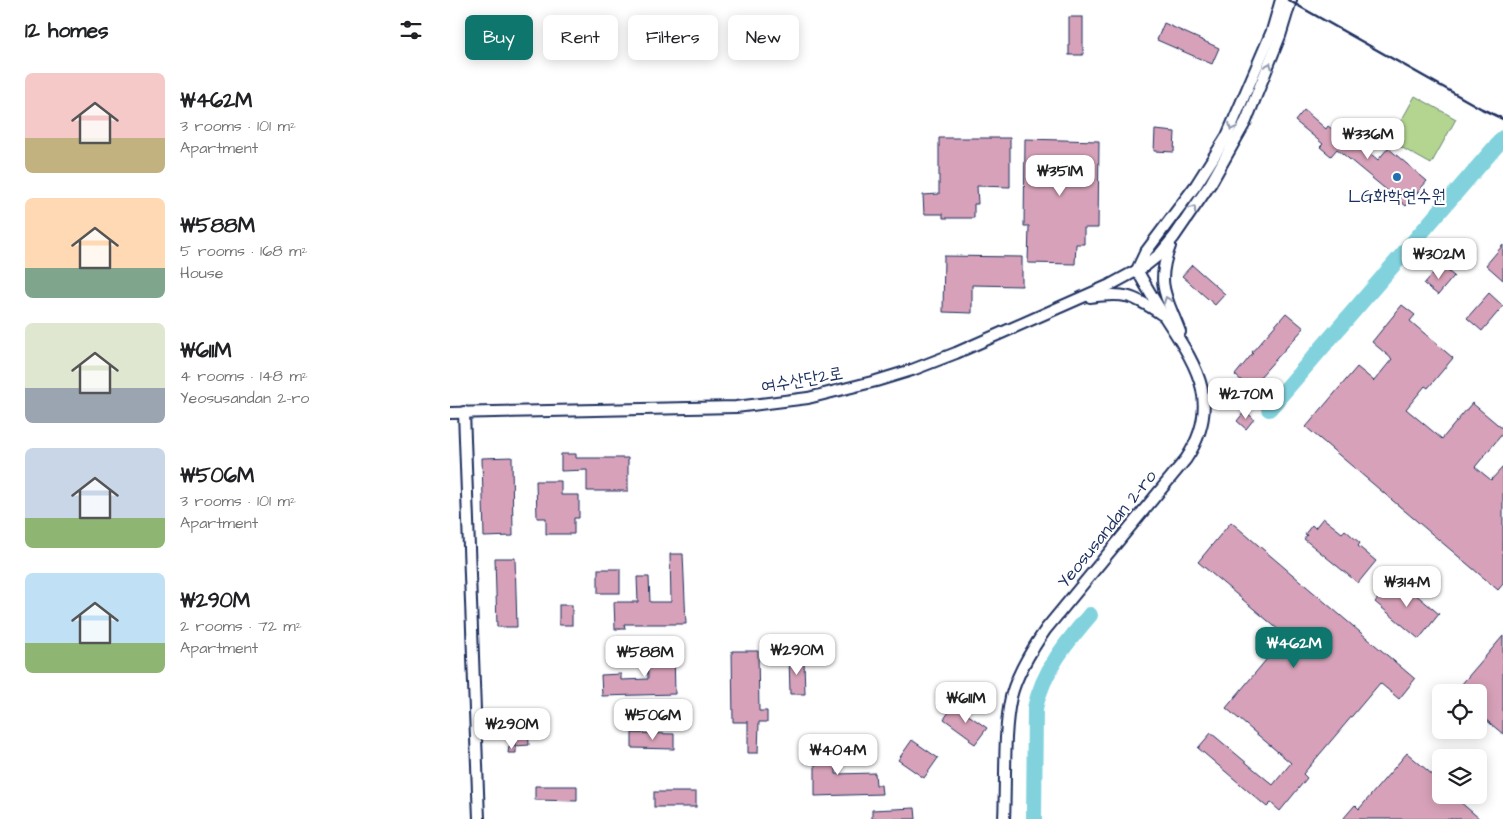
<!DOCTYPE html>
<meta charset="utf-8">
<style>
:root{--surface:#fff;--page:#f6f6f6;--text:#202124;--muted:#757577;--accent:#0f766e}
body{margin:0;font-family:"Architects Daughter","Poor Story",sans-serif;background:var(--page);color:var(--text);height:100vh;display:flex;flex-direction:column;font-size:19px;white-space:nowrap}
*{box-sizing:border-box;margin:0}
p{font-size:16px;color:var(--muted)}
.icon{flex:none;width:28px;height:28px;fill:none;stroke:currentColor;stroke-width:2;stroke-linecap:round;stroke-linejoin:round}
.map{position:relative;flex:1;overflow:hidden}
.drawer{display:flex;flex-direction:column;background:var(--surface);width:450px}
.drawer>*{flex:none}
.banner{position:absolute;left:15px;top:15px;width:475px;height:45px;display:flex;gap:10px}
.buttons{position:absolute;left:982px;top:684px;display:grid;gap:10px}
.buttons a{display:grid;place-items:center;width:55px;height:55px;border-radius:8px;background:var(--surface);box-shadow:0 2px 12px #0003;font-size:25px}
.price{position:absolute;translate:-50% -42px;padding:0 11px;border-radius:10px;background:#fff;color:#222;font-size:16px;line-height:32px;filter:drop-shadow(0 1px 2px #0008)}
.price::after{content:'';position:absolute;left:50%;top:30px;width:15px;height:11px;margin-left:-8px;background:inherit;clip-path:polygon(0 0,100% 0,50% 100%)}
.price.on{background:var(--accent);color:#fff}
ul{padding:0;list-style:none}
li{display:flex;align-items:center;gap:15px;height:125px;padding:0 25px}
li span{display:grid;place-items:center;flex:none;width:140px;height:100px;border-radius:8px;color:#555}
li>.icon{margin-inline-start:auto}
span .icon{width:60px;height:60px;fill:#fffc;stroke-width:1}
li b{font-size:21px}
h2{display:flex;justify-content:space-between;align-items:center;height:60px;padding:0 25px;font-size:21px}
.pill{padding:0 18px;border-radius:8px;background:var(--surface);box-shadow:0 2px 12px #0003;font-size:18px;line-height:45px}
.pill.on{background:var(--accent);color:#fff}
main{display:flex;flex:1;min-height:0}
.map>svg:first-child{display:block}
.green{fill:#b3d58f;stroke:#678276}
.lines{fill:none;stroke-linecap:round;stroke-linejoin:round}
.river{stroke:#82d2dd;stroke-width:16}
.building{fill:#d7a2b9;stroke:#1b2f5e}
.tertiary-casing{stroke:#1b2f5e;stroke-width:14}
.tertiary{stroke:#fff;stroke-width:10}
.rail{stroke:#1b2f5e;stroke-width:2.5}
.oneway{stroke:#8d97ae}
.poi-dot{fill:#1f6fb2;stroke:#fff;stroke-width:2}
.labels{text-anchor:middle;dominant-baseline:central;stroke-width:4.5;stroke-linejoin:round;paint-order:stroke}
.poi-label{font-size:18px;fill:#1b2f5e;stroke:#fff}
.street-label{font-size:18px;fill:#1b2f5e;stroke:#fff}
</style>
<main>
<section class="drawer">
<h2>12 homes<svg class="icon" aria-label="filters" viewBox="0 0 24 24"><path d="M4 7h16M4 17h16"/><circle cx="9" cy="7" r="2"/><circle cx="15" cy="17" r="2"/></svg></h2>
<ul>
<li><span style="background:linear-gradient(#f6c9c9 65%,#c2b280 0)"><svg class="icon" aria-label="home" viewBox="0 0 24 24"><path d="M3 11l9-7 9 7M6 9v11h12V9"/></svg></span><div><b>₩462M</b><p>3 rooms · 101 m²</p><p>Apartment</p></div></li>
<li><span style="background:linear-gradient(#ffd9b3 70%,#7fa58c 0)"><svg class="icon" aria-label="home" viewBox="0 0 24 24"><path d="M3 11l9-7 9 7M6 9v11h12V9"/></svg></span><div><b>₩588M</b><p>5 rooms · 168 m²</p><p>House</p></div></li>
<li><span style="background:linear-gradient(#dfe7d0 65%,#9aa5b1 0)"><svg class="icon" aria-label="home" viewBox="0 0 24 24"><path d="M3 11l9-7 9 7M6 9v11h12V9"/></svg></span><div><b>₩611M</b><p>4 rooms · 148 m²</p><p>Yeosusandan 2-ro</p></div></li>
<li><span style="background:linear-gradient(#c9d6e8 70%,#8fb573 0)"><svg class="icon" aria-label="home" viewBox="0 0 24 24"><path d="M3 11l9-7 9 7M6 9v11h12V9"/></svg></span><div><b>₩506M</b><p>3 rooms · 101 m²</p><p>Apartment</p></div></li>
<li><span style="background:linear-gradient(#bfe0f5 70%,#8fb573 0)"><svg class="icon" aria-label="home" viewBox="0 0 24 24"><path d="M3 11l9-7 9 7M6 9v11h12V9"/></svg></span><div><b>₩290M</b><p>2 rooms · 72 m²</p><p>Apartment</p></div></li>
</ul>
</section>
<div class="map">
<svg width="1053" height="819" viewBox="0 0 1053 819">
<rect width="100%" height="100%" fill="#fff"/>
<filter id="ink" filterUnits="userSpaceOnUse"><feTurbulence type="fractalNoise" baseFrequency=".02" numOctaves="2"/><feDisplacementMap in="SourceGraphic" scale="10" xChannelSelector="R" yChannelSelector="G"/><feConvolveMatrix kernelMatrix="1 2 1 2 8 2 1 2 1" color-interpolation-filters="sRGB"/></filter>
<g filter="url(#ink)">
<polygon class="green" points="965,96 1006,119 981,164 940,141"/>
<g class="lines">
<g class="river">
<polyline points="819,409 1053,138"/>
<path d="M584 819 585 708C593 671 616 643 640 615"/>
</g>
</g>
<g class="building">
<rect x="619" y="17" width="14" height="38"/>
<polygon points="714,23 769,48 762,64 707,40"/>
<polygon points="854,110 876,129 878,126 886,132 890,128 928,160 938,148 977,181 956,206 887,149 881,156 870,147 873,144 845,121"/>
<polygon points="705,130 725,132 724,152 704,151"/>
<polygon points="489,138 560,138 560,187 527,186 528,204 524,204 524,218 493,218 493,214 474,214 473,195 489,194"/>
<polygon points="575,139 649,141 648,228 634,228 634,244 626,244 625,264 578,263 579,226 574,226"/>
<polygon points="1053,245 1053,280 1036,265"/>
<polygon points="494,256 572,257 572,286 522,285 522,313 493,312"/>
<polygon points="742,265 775,294 765,305 732,276"/>
<polygon points="990,265 1004,276 988,295 974,284"/>
<polygon points="1039,293 1053,306 1032,331 1017,318"/>
<polygon points="952,305 965,315 960,321 1003,358 978,388 975,386 956,409 992,439 1022,403 1053,429 1053,433 1025,467 1041,480 1053,467 1053,584 1048,590 856,427 907,367 924,381 942,359 922,342"/>
<polygon points="836,313 854,328 800,388 785,375 803,353 802,352"/>
<polygon points="795,411 804,419 796,429 787,421"/>
<polygon points="111,454 126,454 126,458 178,458 178,491 137,491 137,470 111,471"/>
<polygon points="62,457 63,536 34,537 32,458"/>
<polygon points="86,481 111,481 111,495 129,495 129,518 124,518 124,534 96,534 96,518 87,518"/>
<polygon points="873,518 892,533 895,530 910,543 908,546 926,561 908,583 854,539 857,535 855,534 862,525 865,528"/>
<polygon points="781,522 965,679 949,699 930,683 853,774 857,778 830,811 821,803 817,807 748,748 761,733 823,785 841,763 776,708 836,636 748,562"/>
<polygon points="220,554 233,554 236,624 174,624 175,629 165,629 164,602 188,602 187,577 199,577 200,602 221,602"/>
<polygon points="45,558 65,558 67,627 47,627"/>
<rect x="148" y="569" width="22" height="24"/>
<polygon points="945,577 989,614 969,639 925,602"/>
<rect x="109" y="605" width="13" height="20"/>
<polygon points="1053,636 1053,734 1029,714 1029,692 1005,692"/>
<polygon points="333,640 342,640 343,654 334,655"/>
<polygon points="224,651 225,694 152,696 151,675 171,674 171,680 198,679 197,652"/>
<polygon points="282,651 308,651 309,711 317,711 317,722 309,722 308,753 298,753 298,722 283,722"/>
<polygon points="339,656 350,656 350,661 354,661 355,694 340,694"/>
<polygon points="504,705 537,728 525,744 519,740 520,738 494,719"/>
<polygon points="64,727 78,727 79,745 65,746"/>
<polygon points="182,733 224,734 224,749 182,748"/>
<polygon points="462,740 488,758 474,778 448,760"/>
<polygon points="59,746 66,746 66,753 58,753"/>
<polygon points="354,746 381,746 381,754 386,754 386,774 425,773 426,785 431,785 432,794 365,796 365,762 354,762"/>
<polygon points="957,753 991,782 991,795 1002,795 1030,819 893,819 905,805 909,809"/>
<polygon points="85,786 127,786 127,801 85,800"/>
<rect x="204" y="792" width="42" height="15"/>
<polygon points="465,808 466,819 422,819 422,810"/>
</g>
<g class="lines">
<defs>
<g id="tertiary">
<path d="M720 246C705 286 717 297 730 332"/>
<polyline points="687,270 695,253 746,185 777,136 822,31 831,0"/>
<path d="M640 297C674 292 683 295 711 314"/>
<polyline points="14,412 29,819"/>
<polyline points="0,413 286,407 358,398 426,381 462,370 506,353 660,285 695,266 710,254 724,237 761,183 796,121 830,36 841,0"/>
<path d="M554 819C556 782 553 733 561 697 567 673 582 649 596 629L736 459C771 406 749 369 718 322 707 305 697 288 687 270"/>
</g>
</defs>
<use href="#tertiary" class="tertiary-casing"/>
<use href="#tertiary" class="tertiary"/>
<polyline class="rail" points="838,0 1032,109 1053,119"/>
</g>
<defs><path id="oneway-chevron" d="M-2-3.5L2.5 0L-2 3.5" fill="none" stroke-width="1.6" stroke-linecap="round" stroke-linejoin="round" transform="scale(1.25)"/></defs>
<g class="oneway">
<use href="#oneway-chevron" transform="translate(819 66) rotate(-68)"/>
<use href="#oneway-chevron" transform="translate(782 127) rotate(116)"/>
<use href="#oneway-chevron" transform="translate(743 209) rotate(-55)"/>
<use href="#oneway-chevron" transform="translate(717 300) rotate(-110)"/>
</g>
</g>
<circle class="poi-dot" cx="947" cy="177" r="5"/>
<g class="labels">
<g class="poi-label">
<text x="947" y="196">LG화학연수원</text>
</g>
<g class="street-label">
<text transform="translate(352 380) rotate(-10)">여수산단2로</text>
<text transform="translate(657 529) rotate(-51)">Yeosusandan 2-ro</text>
</g>
</g>
</svg>
<div class="buttons">
<a><svg class="icon" aria-label="locate" viewBox="0 0 24 24"><circle cx="12" cy="12" r="6"/><path d="M12 2v4M12 18v4M2 12h4M18 12h4"/></svg></a>
<a><svg class="icon" aria-label="layers" viewBox="0 0 24 24"><path d="M12 4l9 5-9 5-9-5zM3 14l9 5 9-5"/></svg></a>
</div>
<b class="price" style="left:918px;top:160px">₩336M</b>
<b class="price" style="left:610px;top:197px">₩351M</b>
<b class="price" style="left:989px;top:280px">₩302M</b>
<b class="price" style="left:796px;top:420px">₩270M</b>
<b class="price" style="left:957px;top:608px">₩314M</b>
<b class="price on" style="left:844px;top:669px">₩462M</b>
<b class="price" style="left:347px;top:676px">₩290M</b>
<b class="price" style="left:195px;top:678px">₩588M</b>
<b class="price" style="left:516px;top:724px">₩611M</b>
<b class="price" style="left:203px;top:741px">₩506M</b>
<b class="price" style="left:62px;top:750px">₩290M</b>
<b class="price" style="left:388px;top:776px">₩404M</b>
<div class="banner">
<a class="pill on">Buy</a>
<a class="pill">Rent</a>
<a class="pill">Filters</a>
<a class="pill">New</a>
</div>
</div>
</main>
